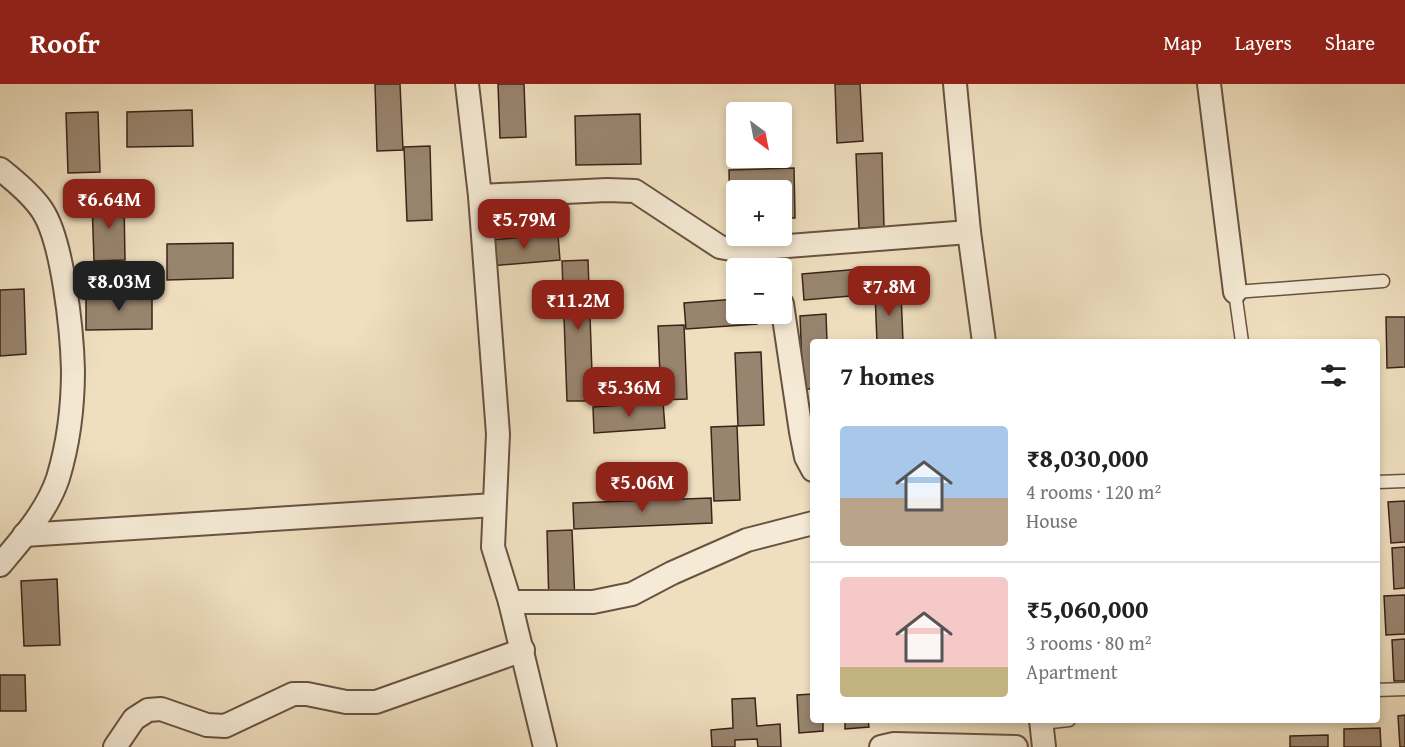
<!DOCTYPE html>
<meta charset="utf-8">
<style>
:root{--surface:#fff;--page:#f6f6f6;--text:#222;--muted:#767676;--line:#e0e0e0;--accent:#8f2418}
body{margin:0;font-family:"Gentium Book Plus",serif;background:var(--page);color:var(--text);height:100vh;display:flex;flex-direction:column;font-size:22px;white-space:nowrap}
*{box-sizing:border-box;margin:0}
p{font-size:20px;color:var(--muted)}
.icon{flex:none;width:33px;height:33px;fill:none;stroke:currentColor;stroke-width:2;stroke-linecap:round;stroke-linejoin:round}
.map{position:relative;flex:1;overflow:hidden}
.panel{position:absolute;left:810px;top:255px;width:570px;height:384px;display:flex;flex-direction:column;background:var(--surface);border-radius:6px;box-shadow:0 3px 9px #0003}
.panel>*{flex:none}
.needle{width:39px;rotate:148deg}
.buttons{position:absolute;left:726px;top:18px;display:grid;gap:12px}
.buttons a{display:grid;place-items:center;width:66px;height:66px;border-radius:6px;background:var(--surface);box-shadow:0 3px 9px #0003;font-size:30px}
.price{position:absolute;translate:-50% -51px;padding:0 14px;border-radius:12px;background:var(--accent);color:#fff;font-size:20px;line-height:39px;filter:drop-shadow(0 2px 3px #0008)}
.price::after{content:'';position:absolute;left:50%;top:36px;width:18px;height:14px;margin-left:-9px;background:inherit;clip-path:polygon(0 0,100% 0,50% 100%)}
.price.selected{background:#222;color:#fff}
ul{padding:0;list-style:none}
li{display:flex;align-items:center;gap:18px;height:150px;padding:0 30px}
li+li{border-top:2px solid var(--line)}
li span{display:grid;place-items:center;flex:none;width:168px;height:120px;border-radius:6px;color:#555}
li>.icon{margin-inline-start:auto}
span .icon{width:72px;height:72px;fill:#fffc;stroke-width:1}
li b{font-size:26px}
h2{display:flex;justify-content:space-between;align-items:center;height:72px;padding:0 30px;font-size:26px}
header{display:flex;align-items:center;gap:36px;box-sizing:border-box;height:84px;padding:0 30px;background:var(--accent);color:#fff}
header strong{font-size:28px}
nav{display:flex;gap:33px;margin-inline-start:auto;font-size:21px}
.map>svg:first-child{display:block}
.building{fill:#99856f;stroke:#3c2319;stroke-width:1.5}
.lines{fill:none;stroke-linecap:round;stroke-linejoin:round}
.lane-casing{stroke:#695242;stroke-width:15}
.street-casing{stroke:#695242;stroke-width:26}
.lane{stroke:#f5ead5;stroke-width:12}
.street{stroke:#f5ead5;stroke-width:22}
</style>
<header>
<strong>Roofr</strong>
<nav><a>Map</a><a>Layers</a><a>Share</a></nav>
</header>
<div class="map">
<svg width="1405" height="663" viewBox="0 0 1405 663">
<rect width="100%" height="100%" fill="#efdfbf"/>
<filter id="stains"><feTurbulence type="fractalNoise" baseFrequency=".00333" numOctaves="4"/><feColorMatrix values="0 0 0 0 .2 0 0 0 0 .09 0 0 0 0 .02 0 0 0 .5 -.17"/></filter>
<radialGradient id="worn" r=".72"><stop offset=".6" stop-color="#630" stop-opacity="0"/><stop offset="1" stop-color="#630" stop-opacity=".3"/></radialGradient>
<g class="building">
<polygon points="375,0 400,0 403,66 377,67"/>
<polygon points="498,0 524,0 526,53 500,54"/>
<polygon points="835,0 860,0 863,57 837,59"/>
<polygon points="192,26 193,62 127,63 127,28"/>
<polygon points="98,28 100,88 68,89 66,29"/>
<polygon points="640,30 641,80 576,81 575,32"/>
<polygon points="430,62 432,136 407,137 404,63"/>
<polygon points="882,69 884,143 859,144 856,70"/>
<polygon points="794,84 795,134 782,134 782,106 736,106 736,135 730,136 729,86"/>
<polygon points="124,116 125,176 94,177 92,117"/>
<polygon points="558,151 560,176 490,182 488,156"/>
<polygon points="233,159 233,194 167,196 167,160"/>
<polygon points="588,176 593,317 567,317 562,177"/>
<polygon points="872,184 874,210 804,216 802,190"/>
<polygon points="24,205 26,270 0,272 0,206"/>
<polygon points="901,208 903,258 877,258 875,209"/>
<polygon points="152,209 152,245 86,246 86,211"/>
<polygon points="736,215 736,230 756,230 757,240 686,245 684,219"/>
<polygon points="826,230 827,258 813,258 813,305 803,305 800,232"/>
<polygon points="1386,233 1405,233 1405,283 1387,284"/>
<polygon points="684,241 687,315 661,316 658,242"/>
<polygon points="761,268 764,341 738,342 735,269"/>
<polygon points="663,318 665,344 594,349 593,323"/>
<polygon points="737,342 740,416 714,417 711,343"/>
<polygon points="711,414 712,439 574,445 573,419"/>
<polygon points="1405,417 1405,458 1391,459 1388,418"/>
<polygon points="572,446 575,519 549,521 547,447"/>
<polygon points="1405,463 1405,504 1394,505 1392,464"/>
<polygon points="57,495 60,561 24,562 21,497"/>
<polygon points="1405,511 1405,550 1386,551 1384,512"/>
<polygon points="1405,555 1405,597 1394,597 1392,556"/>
<polygon points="0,591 25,591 26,627 0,627"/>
<polygon points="813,610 813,636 823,636 823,647 799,649 797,611"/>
<polygon points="755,614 757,642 780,640 781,663 758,663 757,655 735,656 735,663 712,663 711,646 733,644 732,615"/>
<polygon points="1405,631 1405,663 1400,663 1398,632"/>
<polygon points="845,636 868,636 869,643 845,645"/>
<polygon points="1380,644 1381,663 1344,663 1344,645"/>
<polygon points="1328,651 1328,663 1290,663 1290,652"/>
</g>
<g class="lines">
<defs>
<g id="lane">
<polyline points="1242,258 1235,208 1383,197"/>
<polyline points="1377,398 1405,397"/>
<polyline points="1377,606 1405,605"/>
<polyline points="1042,639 1069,636"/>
</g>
<g id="street">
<polyline points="467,0 480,112 498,350 493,463 510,518 545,663"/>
<polyline points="955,0 969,148 984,258"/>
<polyline points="1209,0 1235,208"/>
<path d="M0 85C14 96 32 111 42 126 63 157 72 248 73 286 73 321 68 361 58 394 47 427 22 455 0 481"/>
<polyline points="480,112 607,106 635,107 720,163 736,166 969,148"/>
<polyline points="782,220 801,348 806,373 813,386"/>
<polyline points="24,451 494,421"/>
<polyline points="510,518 593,518 632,510 672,489 747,456 813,439"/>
<polyline points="1041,636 1044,663"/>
<polyline points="115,663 134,635 148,626 161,625 207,641 225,642 293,610 307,610 346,618 376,618 523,566"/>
<polyline points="881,663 894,660 1016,663"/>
</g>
</defs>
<use href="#lane" class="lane-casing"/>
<use href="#street" class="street-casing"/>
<use href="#lane" class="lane"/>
<use href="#street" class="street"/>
</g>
<rect width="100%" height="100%" filter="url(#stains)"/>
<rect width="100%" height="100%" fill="url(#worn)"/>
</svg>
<div class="buttons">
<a><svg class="needle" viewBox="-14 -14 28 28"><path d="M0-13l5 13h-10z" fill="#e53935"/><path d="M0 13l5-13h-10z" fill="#767676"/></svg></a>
<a>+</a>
<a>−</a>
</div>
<b class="price" style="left:109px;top:146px">₹6.64M</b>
<b class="price" style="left:524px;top:166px">₹5.79M</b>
<b class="price selected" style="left:119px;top:228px">₹8.03M</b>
<b class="price" style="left:889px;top:233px">₹7.8M</b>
<b class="price" style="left:578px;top:247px">₹11.2M</b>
<b class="price" style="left:629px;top:334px">₹5.36M</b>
<b class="price" style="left:642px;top:429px">₹5.06M</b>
<section class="panel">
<h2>7 homes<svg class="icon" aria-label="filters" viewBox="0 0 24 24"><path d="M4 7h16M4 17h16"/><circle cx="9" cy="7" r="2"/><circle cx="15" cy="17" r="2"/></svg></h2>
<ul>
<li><span style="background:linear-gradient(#a9c7e8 60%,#b9a48a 0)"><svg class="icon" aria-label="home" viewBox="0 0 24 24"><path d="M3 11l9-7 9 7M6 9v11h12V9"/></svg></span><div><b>₹8,030,000</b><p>4 rooms · 120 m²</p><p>House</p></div></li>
<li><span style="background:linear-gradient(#f6c9c9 75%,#c2b280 0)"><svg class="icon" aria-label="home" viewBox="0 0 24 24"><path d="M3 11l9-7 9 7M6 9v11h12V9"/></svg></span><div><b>₹5,060,000</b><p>3 rooms · 80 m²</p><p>Apartment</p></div></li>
</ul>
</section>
</div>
